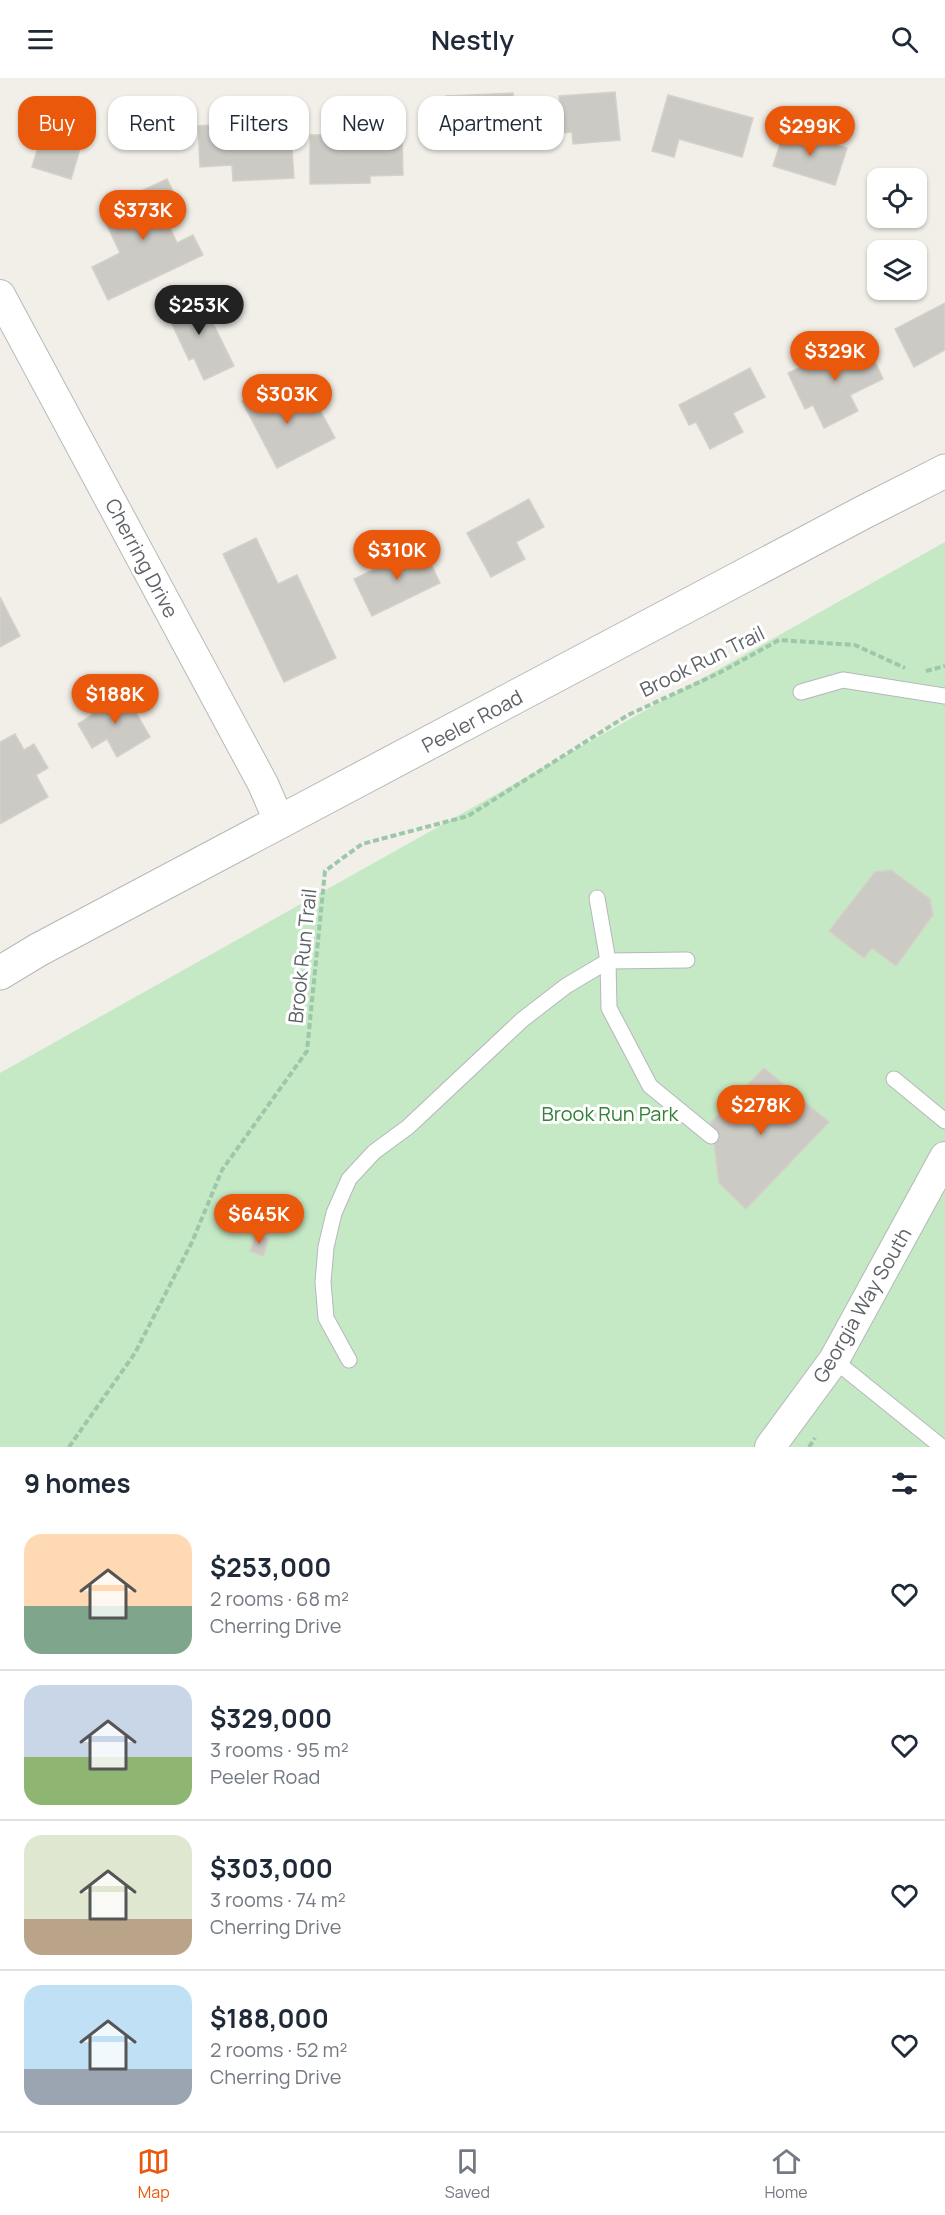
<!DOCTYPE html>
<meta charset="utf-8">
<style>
:root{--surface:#fff;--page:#f2f2f3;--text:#1f2937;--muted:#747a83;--line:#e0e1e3;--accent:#ea580c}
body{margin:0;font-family:Manrope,sans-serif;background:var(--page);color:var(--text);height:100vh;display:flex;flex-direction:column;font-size:22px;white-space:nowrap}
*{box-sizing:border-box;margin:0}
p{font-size:20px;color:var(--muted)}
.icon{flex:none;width:33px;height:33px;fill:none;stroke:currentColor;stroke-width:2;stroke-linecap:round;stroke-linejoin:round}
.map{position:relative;height:1369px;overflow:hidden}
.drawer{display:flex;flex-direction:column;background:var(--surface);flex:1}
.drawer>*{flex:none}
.guide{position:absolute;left:18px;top:18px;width:600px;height:54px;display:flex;gap:12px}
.buttons{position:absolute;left:867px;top:90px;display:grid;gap:12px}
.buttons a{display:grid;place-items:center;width:60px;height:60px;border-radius:12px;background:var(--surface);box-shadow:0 2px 4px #0004;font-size:30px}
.price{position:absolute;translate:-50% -51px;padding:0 14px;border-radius:21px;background:var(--accent);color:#fff;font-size:20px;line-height:39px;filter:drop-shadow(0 2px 3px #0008)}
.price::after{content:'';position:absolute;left:50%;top:36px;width:18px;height:14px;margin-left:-9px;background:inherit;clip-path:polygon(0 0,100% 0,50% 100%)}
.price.on{background:#222;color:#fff}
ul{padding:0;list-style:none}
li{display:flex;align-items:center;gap:18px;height:150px;padding:0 24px}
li+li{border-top:2px solid var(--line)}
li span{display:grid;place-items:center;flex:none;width:168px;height:120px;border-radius:18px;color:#555}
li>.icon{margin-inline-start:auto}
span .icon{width:72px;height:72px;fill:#fffc;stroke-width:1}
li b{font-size:26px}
h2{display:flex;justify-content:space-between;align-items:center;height:72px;padding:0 24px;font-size:26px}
.tag{padding:0 21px;border-radius:18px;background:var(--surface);box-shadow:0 2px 4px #0004;font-size:21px;line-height:54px}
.tag.on{background:var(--accent);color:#fff}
header{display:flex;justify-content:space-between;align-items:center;height:78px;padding:0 24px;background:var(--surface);font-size:27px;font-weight:600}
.tab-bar{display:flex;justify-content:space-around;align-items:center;height:84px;border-top:2px solid var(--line);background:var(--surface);font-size:16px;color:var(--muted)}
.tab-bar a{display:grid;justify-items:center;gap:3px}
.tab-bar .on{color:var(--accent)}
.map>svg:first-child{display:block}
.green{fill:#c5e8c5}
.building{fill:#cccac5;stroke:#d6d1c6;stroke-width:1.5}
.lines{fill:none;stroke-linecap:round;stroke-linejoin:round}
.service-casing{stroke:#b5b8bc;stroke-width:17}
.minor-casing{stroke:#b5b8bc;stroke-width:32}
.tertiary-casing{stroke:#b5b8bc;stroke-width:35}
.path{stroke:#9cc7a9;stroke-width:4;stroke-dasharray:6 3;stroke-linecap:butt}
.service{stroke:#fff;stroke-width:15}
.minor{stroke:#fff;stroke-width:30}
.tertiary{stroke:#fff;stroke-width:33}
.labels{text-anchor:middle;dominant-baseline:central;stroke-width:6;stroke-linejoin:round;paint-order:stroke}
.street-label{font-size:20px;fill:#5f6368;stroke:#fff}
.park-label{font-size:20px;fill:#348238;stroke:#fff}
</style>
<header><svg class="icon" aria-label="menu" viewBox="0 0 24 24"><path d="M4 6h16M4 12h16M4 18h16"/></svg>Nestly<svg class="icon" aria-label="search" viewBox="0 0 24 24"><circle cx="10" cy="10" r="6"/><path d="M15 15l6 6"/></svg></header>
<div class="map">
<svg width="945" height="1369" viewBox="0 0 945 1369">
<rect width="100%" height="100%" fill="#f1efe8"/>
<polygon class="green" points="945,464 945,1369 0,1369 0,995"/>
<g class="building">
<polygon points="615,14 620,62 573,66 572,54 563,55 559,18"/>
<polygon points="513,15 515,64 448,67 446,18"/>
<polygon points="668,17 753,40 742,79 679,61 674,79 652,73"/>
<polygon points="50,30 89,41 71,101 32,89"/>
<polygon points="290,42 294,100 233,103 232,87 200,89 198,48"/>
<polygon points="785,51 847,70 835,107 773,88"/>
<polygon points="402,56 403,97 370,98 370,105 310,106 310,57"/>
<polygon points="167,101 180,128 164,136 177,165 193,157 203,177 108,222 92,189 120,175 100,132"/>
<polygon points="198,215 234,288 204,302 194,280 189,282 165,231"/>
<polygon points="945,225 945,272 914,289 895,251"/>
<polygon points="850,265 855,276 868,269 883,301 850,317 858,333 824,350 813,327 805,331 788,295"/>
<polygon points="750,290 765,319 733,335 743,354 710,371 696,344 689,347 679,327"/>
<polygon points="278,304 292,331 313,319 335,360 277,390 242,323"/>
<polygon points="529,421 544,449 516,464 525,481 491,499 467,455"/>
<polygon points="256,460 278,506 297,497 336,580 284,604 223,476"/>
<polygon points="422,468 440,505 372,538 354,501"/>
<polygon points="0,519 20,558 0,569"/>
<polygon points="123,612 150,659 117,679 107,661 92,670 78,646 92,637 89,632"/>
<polygon points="15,656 24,672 34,666 48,690 36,697 48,719 0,746 0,664"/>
<polygon points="891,792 930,821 933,837 896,888 872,870 864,880 829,853 875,794"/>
<polygon points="764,990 829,1044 746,1131 719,1105 711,1044"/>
<polygon points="256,1156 269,1161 263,1178 250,1173"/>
</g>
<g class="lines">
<defs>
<g id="service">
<polyline points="801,614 843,602 945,618"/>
<polyline points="597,820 608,883 687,882"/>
<polyline points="608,883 609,930 650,1008 711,1058"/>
<polyline points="894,1001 945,1043"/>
<polyline points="349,1282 326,1240 323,1204 326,1169 334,1135 349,1101 374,1074 408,1049 522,942 566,908 608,883"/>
<polyline points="834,1282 942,1369"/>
</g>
<g id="minor">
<polyline points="0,217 263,706 280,745"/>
<polyline points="770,1369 834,1282 945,1079"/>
</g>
<polyline id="tertiary" points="0,895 38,872 864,434 945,393"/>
</defs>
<use href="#service" class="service-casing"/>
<use href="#minor" class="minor-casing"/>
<use href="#tertiary" class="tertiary-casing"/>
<g class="path">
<polyline points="926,593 945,588"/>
<polyline points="69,1369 135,1275 192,1164 222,1092 307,973 325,793 362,766 468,738 628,637 719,595 779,562 855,567 905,590"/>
<polyline points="809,1369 815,1360"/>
</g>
<use href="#service" class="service"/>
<use href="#minor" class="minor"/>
<use href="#tertiary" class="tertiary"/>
</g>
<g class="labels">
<g class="street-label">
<text transform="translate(142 480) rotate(62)">Cherring Drive</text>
<text transform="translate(702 583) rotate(-26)">Brook Run Trail</text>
<text transform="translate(472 643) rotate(-28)">Peeler Road</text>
<text transform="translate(302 878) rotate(-84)">Brook Run Trail</text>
<text transform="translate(862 1227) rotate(-60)">Georgia Way South</text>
</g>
<g class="park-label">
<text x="610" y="1035">Brook Run Park</text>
</g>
</g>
</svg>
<div class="buttons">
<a><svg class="icon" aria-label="locate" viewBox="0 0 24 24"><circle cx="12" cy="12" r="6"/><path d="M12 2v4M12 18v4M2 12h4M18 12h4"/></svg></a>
<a><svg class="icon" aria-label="layers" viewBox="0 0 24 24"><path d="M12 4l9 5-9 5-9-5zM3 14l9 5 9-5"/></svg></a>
</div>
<b class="price" style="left:810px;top:79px">$299K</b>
<b class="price" style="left:143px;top:163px">$373K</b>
<b class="price on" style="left:199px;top:258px">$253K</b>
<b class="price" style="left:835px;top:304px">$329K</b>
<b class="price" style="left:287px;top:347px">$303K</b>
<b class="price" style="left:397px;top:503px">$310K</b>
<b class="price" style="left:115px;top:647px">$188K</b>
<b class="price" style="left:761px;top:1058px">$278K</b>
<b class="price" style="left:259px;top:1167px">$645K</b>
<div class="guide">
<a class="tag on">Buy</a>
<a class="tag">Rent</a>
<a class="tag">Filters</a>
<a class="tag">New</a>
<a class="tag">Apartment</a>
</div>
</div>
<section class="drawer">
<h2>9 homes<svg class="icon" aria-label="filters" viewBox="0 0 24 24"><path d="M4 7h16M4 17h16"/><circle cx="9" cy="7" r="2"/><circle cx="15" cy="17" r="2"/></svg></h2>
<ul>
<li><span style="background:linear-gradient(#ffd9b3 60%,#7fa58c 0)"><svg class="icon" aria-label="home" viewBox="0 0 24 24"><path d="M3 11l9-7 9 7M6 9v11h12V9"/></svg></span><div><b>$253,000</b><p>2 rooms · 68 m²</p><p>Cherring Drive</p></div><svg class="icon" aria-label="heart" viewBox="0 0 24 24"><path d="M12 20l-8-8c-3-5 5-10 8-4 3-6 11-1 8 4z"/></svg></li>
<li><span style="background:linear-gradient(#c9d6e8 60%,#8fb573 0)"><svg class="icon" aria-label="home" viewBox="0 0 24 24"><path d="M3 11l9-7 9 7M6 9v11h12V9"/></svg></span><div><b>$329,000</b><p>3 rooms · 95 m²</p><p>Peeler Road</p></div><svg class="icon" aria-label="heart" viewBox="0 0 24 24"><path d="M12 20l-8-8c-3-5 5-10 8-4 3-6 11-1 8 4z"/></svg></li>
<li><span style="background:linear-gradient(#dfe7d0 70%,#b9a48a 0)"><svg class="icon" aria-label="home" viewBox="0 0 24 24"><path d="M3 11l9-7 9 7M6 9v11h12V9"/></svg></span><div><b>$303,000</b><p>3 rooms · 74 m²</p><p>Cherring Drive</p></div><svg class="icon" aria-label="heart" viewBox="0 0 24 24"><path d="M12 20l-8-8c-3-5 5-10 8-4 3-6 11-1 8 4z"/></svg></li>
<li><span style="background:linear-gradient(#bfe0f5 70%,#9aa5b1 0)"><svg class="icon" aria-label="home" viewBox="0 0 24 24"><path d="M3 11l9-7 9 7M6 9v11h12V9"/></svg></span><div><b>$188,000</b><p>2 rooms · 52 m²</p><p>Cherring Drive</p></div><svg class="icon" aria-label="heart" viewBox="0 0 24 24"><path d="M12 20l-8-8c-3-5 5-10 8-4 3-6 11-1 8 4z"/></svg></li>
</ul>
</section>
<nav class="tab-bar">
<a class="on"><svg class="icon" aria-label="map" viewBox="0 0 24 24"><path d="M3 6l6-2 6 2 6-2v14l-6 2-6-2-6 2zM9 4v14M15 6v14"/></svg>Map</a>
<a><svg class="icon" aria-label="saved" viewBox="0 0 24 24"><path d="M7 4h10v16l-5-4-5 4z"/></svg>Saved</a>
<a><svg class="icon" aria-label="home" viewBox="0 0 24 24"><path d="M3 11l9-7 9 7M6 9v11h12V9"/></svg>Home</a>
</nav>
